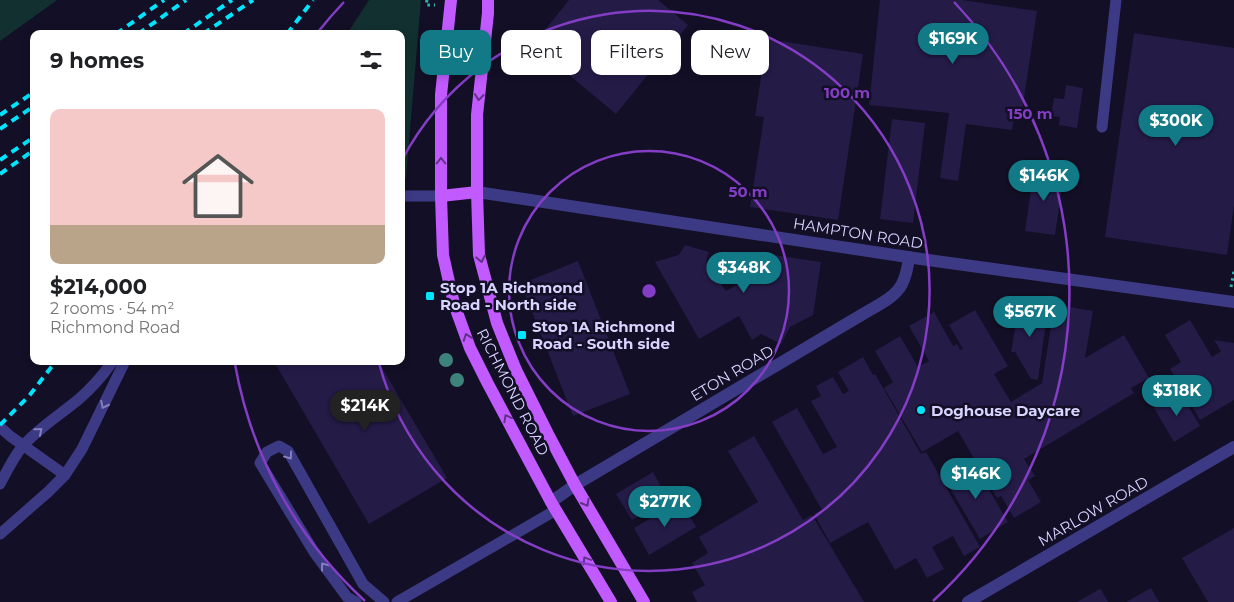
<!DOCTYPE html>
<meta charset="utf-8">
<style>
:root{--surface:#fff;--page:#f2f2f2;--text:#202124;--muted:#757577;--accent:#127987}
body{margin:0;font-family:Montserrat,sans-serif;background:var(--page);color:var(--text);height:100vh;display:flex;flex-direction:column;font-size:19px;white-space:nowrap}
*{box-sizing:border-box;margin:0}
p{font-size:16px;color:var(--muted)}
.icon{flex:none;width:28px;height:28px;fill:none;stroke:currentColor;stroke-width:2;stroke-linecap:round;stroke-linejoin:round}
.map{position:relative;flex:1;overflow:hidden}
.sheet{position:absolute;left:30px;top:30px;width:375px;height:335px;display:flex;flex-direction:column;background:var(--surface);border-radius:10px;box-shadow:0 2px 8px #0003}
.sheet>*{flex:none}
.banner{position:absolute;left:420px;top:30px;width:475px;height:45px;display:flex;gap:10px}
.price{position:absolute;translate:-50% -42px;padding:0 11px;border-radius:18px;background:var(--accent);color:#fff;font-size:16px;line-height:32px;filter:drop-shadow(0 1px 2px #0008)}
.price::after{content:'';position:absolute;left:50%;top:30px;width:15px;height:11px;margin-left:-8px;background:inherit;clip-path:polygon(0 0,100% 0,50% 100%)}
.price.on{background:#222;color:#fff}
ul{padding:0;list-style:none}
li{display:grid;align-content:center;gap:10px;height:265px;padding:0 20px}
li span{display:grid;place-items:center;height:155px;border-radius:10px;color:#555}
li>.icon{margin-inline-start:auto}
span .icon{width:90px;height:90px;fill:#fffc;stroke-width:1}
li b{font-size:21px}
h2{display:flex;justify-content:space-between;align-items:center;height:60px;padding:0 20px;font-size:21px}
.chip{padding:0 18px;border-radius:10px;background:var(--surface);box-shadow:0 2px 8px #0003;font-size:18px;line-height:45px}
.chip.on{background:var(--accent);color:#fff}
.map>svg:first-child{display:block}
.green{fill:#12302f}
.building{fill:#241b47}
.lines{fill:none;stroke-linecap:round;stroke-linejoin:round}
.path{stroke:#2fb8b0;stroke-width:3;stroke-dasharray:2.5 4;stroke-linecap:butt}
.lane{stroke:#3d3a85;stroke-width:11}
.street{stroke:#3d3a85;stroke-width:12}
.primary{stroke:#c25bff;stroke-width:12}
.rail{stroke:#00e5ff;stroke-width:4;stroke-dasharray:8 6;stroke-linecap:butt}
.tree{fill:#3d827b}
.oneway{stroke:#623188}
.oneway2{stroke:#837fbc}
.ring{fill:none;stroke:#843dc5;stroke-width:2.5}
.poi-dot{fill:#00e5ff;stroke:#130f26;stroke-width:2}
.labels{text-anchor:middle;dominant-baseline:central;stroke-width:5;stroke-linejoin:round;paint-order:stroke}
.street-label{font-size:15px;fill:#d9d4ff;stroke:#130f26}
.poi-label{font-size:15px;font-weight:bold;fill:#d9d4ff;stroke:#130f26;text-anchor:start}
.centre{fill:#843dc5;stroke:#130f26;stroke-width:2.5}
.ring-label{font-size:15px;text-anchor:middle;font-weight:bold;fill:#843dc5;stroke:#130f26;stroke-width:5;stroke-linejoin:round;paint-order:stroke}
</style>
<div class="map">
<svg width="1234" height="602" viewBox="0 0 1234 602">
<rect width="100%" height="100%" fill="#130f26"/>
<g class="green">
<polygon points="0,0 57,0 0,41"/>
<polygon points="369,0 421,0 406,178 401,178 401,34 347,34"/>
</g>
<g class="building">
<polygon points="569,0 658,0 688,25 616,114 533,45"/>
<polygon points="880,0 962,0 1037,11 1021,118 1014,117 1012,130 966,124 958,181 940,178 949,113 869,105"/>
<polygon points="1134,33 1234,48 1234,205 1227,255 1105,237"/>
<polygon points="767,39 863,54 838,220 750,207 764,117 755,116"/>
<polygon points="1066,85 1083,88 1077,128 1059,125 1060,117 1051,116 1054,98 1064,99"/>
<polygon points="892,119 925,123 913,223 880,219"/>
<polygon points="1034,168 1064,172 1055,235 1025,231"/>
<polygon points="685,245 709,252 706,262 726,291 756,274 760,253 821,262 813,315 790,327 781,344 761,334 752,340 739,316 699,339 655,262 679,255"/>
<polygon points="578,261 630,394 573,416 521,284"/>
<polygon points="1019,305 1048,308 1038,380 1031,379 1015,352 1011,352"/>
<polygon points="1063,306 1093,311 1085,358 1124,335 1149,378 1131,388 1134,393 1024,459 1035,476 1028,480 1041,502 1014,518 1001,496 997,498 958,431 922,452 884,388 893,382 875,351 900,336 918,367 929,361 909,326 934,312 953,346 957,344 960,350 963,349 949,325 975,310 1008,366 994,374 1011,402 1042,383 1053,313 1063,315"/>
<polygon points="1190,320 1212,357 1221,351 1214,340 1234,343 1234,400 1200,420 1170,369 1181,362 1165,335"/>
<polygon points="863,357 873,375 875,374 921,454 926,452 980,547 964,556 953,536 932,547 944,569 927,578 916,558 895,570 868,522 830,543 814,514 822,510 772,422 797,408 823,454 837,447 811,401 821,396 816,386 833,377 843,394 849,391 838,372"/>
<polygon points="282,361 378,361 447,478 369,524 276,365"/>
<polygon points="1180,392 1200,426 1174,442 1154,408"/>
<polygon points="754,436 803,520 812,515 864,602 697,602 692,592 705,585 692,563 708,553 699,537 758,502 728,451"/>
<polygon points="972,461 1008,522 980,539 944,478"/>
<polygon points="653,472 668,499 632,520 616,494"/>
<polygon points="681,501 696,527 649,555 634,528"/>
<polygon points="1234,528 1234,602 1208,602 1182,558"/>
<polygon points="1151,588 1159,602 1126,602"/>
<polygon points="1101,589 1108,602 1077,602 1098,590"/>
</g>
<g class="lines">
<g class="path">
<polyline points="427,0 426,5 435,5"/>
<polyline points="1231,287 1234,271"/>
</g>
<g class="lane">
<polyline points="1102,127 1116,0"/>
<polyline points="401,196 441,196"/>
<polyline points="0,427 10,436 65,475"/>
<path d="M0 484C7 471 13 458 22 447 38 428 60 415 79 399 92 388 103 375 113 361"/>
<polyline points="0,534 48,492 65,475 82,449 125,361"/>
<polyline points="356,602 347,597 314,552 260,463 267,452 279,446 288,451 363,584 384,602"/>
<polyline points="397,602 556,510"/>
</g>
<g class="street">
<polyline points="477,192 921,259 1234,302"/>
<path d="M551 502 575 485 863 314C876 306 895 298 902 284 906 276 908 266 909 257"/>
<polyline points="968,602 1234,447"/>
</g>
<g class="primary">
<polyline points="451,0 441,95 441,196 443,255 454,304 470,348 487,382 551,502 611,602"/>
<polyline points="488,0 488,13 477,115 477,192 479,255 497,323 516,370 548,434 575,485 644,602"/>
<polyline points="441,196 477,192"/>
</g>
<g class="rail">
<polyline points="116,34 164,0"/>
<polyline points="138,34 186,0"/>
<polyline points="183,34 232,0"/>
<polyline points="203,34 253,0"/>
<polyline points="287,34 313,0"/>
<polyline points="0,115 34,92"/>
<polyline points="0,129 34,106"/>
<polyline points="0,160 34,137"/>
<polyline points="0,174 34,150"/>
<polyline points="0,425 29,396 56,361"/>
</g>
</g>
<g class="tree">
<circle cx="446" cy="360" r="7"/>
<circle cx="457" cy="380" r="7"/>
</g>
<defs><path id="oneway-chevron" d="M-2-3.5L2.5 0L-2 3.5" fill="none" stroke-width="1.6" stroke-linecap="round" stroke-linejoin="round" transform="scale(1.25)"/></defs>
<g class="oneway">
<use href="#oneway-chevron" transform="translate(479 97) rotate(96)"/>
<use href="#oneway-chevron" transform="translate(441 161) rotate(-90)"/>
<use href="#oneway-chevron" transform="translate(481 259) rotate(79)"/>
<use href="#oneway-chevron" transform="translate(467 337) rotate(-110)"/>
<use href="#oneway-chevron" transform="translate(507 418) rotate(-119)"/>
<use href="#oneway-chevron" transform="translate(586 503) rotate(60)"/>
<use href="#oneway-chevron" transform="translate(586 560) rotate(-121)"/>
</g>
<g class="oneway2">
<use href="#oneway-chevron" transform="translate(104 405) rotate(117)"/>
<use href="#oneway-chevron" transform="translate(39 431) rotate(-40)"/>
<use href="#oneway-chevron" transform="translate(289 456) rotate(54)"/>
<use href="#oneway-chevron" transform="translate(324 566) rotate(-127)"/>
</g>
<g class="ring">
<circle cx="649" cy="291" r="140"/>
<path d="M402 160A280 280 0 1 1 379 363"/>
<path d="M365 601A420 420 0 0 1 235 364M318 32A420 420 0 0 1 344 2M954 2A420 420 0 0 1 933 601"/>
</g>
<g class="poi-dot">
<rect x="425" y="291" width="10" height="10" rx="2.5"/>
<rect x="517" y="330" width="10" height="10" rx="2.5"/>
<circle cx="921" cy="410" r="5"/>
</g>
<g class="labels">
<g class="street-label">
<text transform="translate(858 233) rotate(9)">HAMPTON ROAD</text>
<text transform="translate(732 373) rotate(-31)">ETON ROAD</text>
<text transform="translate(513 392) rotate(63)">RICHMOND ROAD</text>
<text transform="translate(1093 511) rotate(-30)">MARLOW ROAD</text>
</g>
<g class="poi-label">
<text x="440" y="287">Stop 1A Richmond<tspan x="440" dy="17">Road - North side</tspan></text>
<text x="532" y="326">Stop 1A Richmond<tspan x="532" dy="17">Road - South side</tspan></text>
<text x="931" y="410">Doghouse Daycare</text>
</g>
</g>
<circle cx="649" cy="291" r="8" class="centre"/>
<g class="ring-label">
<text x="847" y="98">100 m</text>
<text x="1030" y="119">150 m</text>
<text x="748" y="197">50 m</text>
</g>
</svg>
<b class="price" style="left:953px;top:65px">$169K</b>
<b class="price" style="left:1176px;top:147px">$300K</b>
<b class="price" style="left:1044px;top:202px">$146K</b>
<b class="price" style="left:744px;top:294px">$348K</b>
<b class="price" style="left:1030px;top:338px">$567K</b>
<b class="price" style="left:1177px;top:417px">$318K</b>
<b class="price on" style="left:365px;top:432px">$214K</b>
<b class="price" style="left:976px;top:500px">$146K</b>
<b class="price" style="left:665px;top:528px">$277K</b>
<div class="banner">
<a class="chip on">Buy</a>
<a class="chip">Rent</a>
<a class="chip">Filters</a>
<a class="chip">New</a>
</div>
<section class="sheet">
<h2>9 homes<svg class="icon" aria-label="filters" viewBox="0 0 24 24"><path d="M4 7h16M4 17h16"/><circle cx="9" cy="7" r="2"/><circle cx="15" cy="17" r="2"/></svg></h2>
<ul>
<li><span style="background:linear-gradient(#f6c9c9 75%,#b9a48a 0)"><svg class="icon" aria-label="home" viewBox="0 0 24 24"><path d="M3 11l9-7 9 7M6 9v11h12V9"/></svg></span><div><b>$214,000</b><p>2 rooms · 54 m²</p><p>Richmond Road</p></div></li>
</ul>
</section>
</div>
